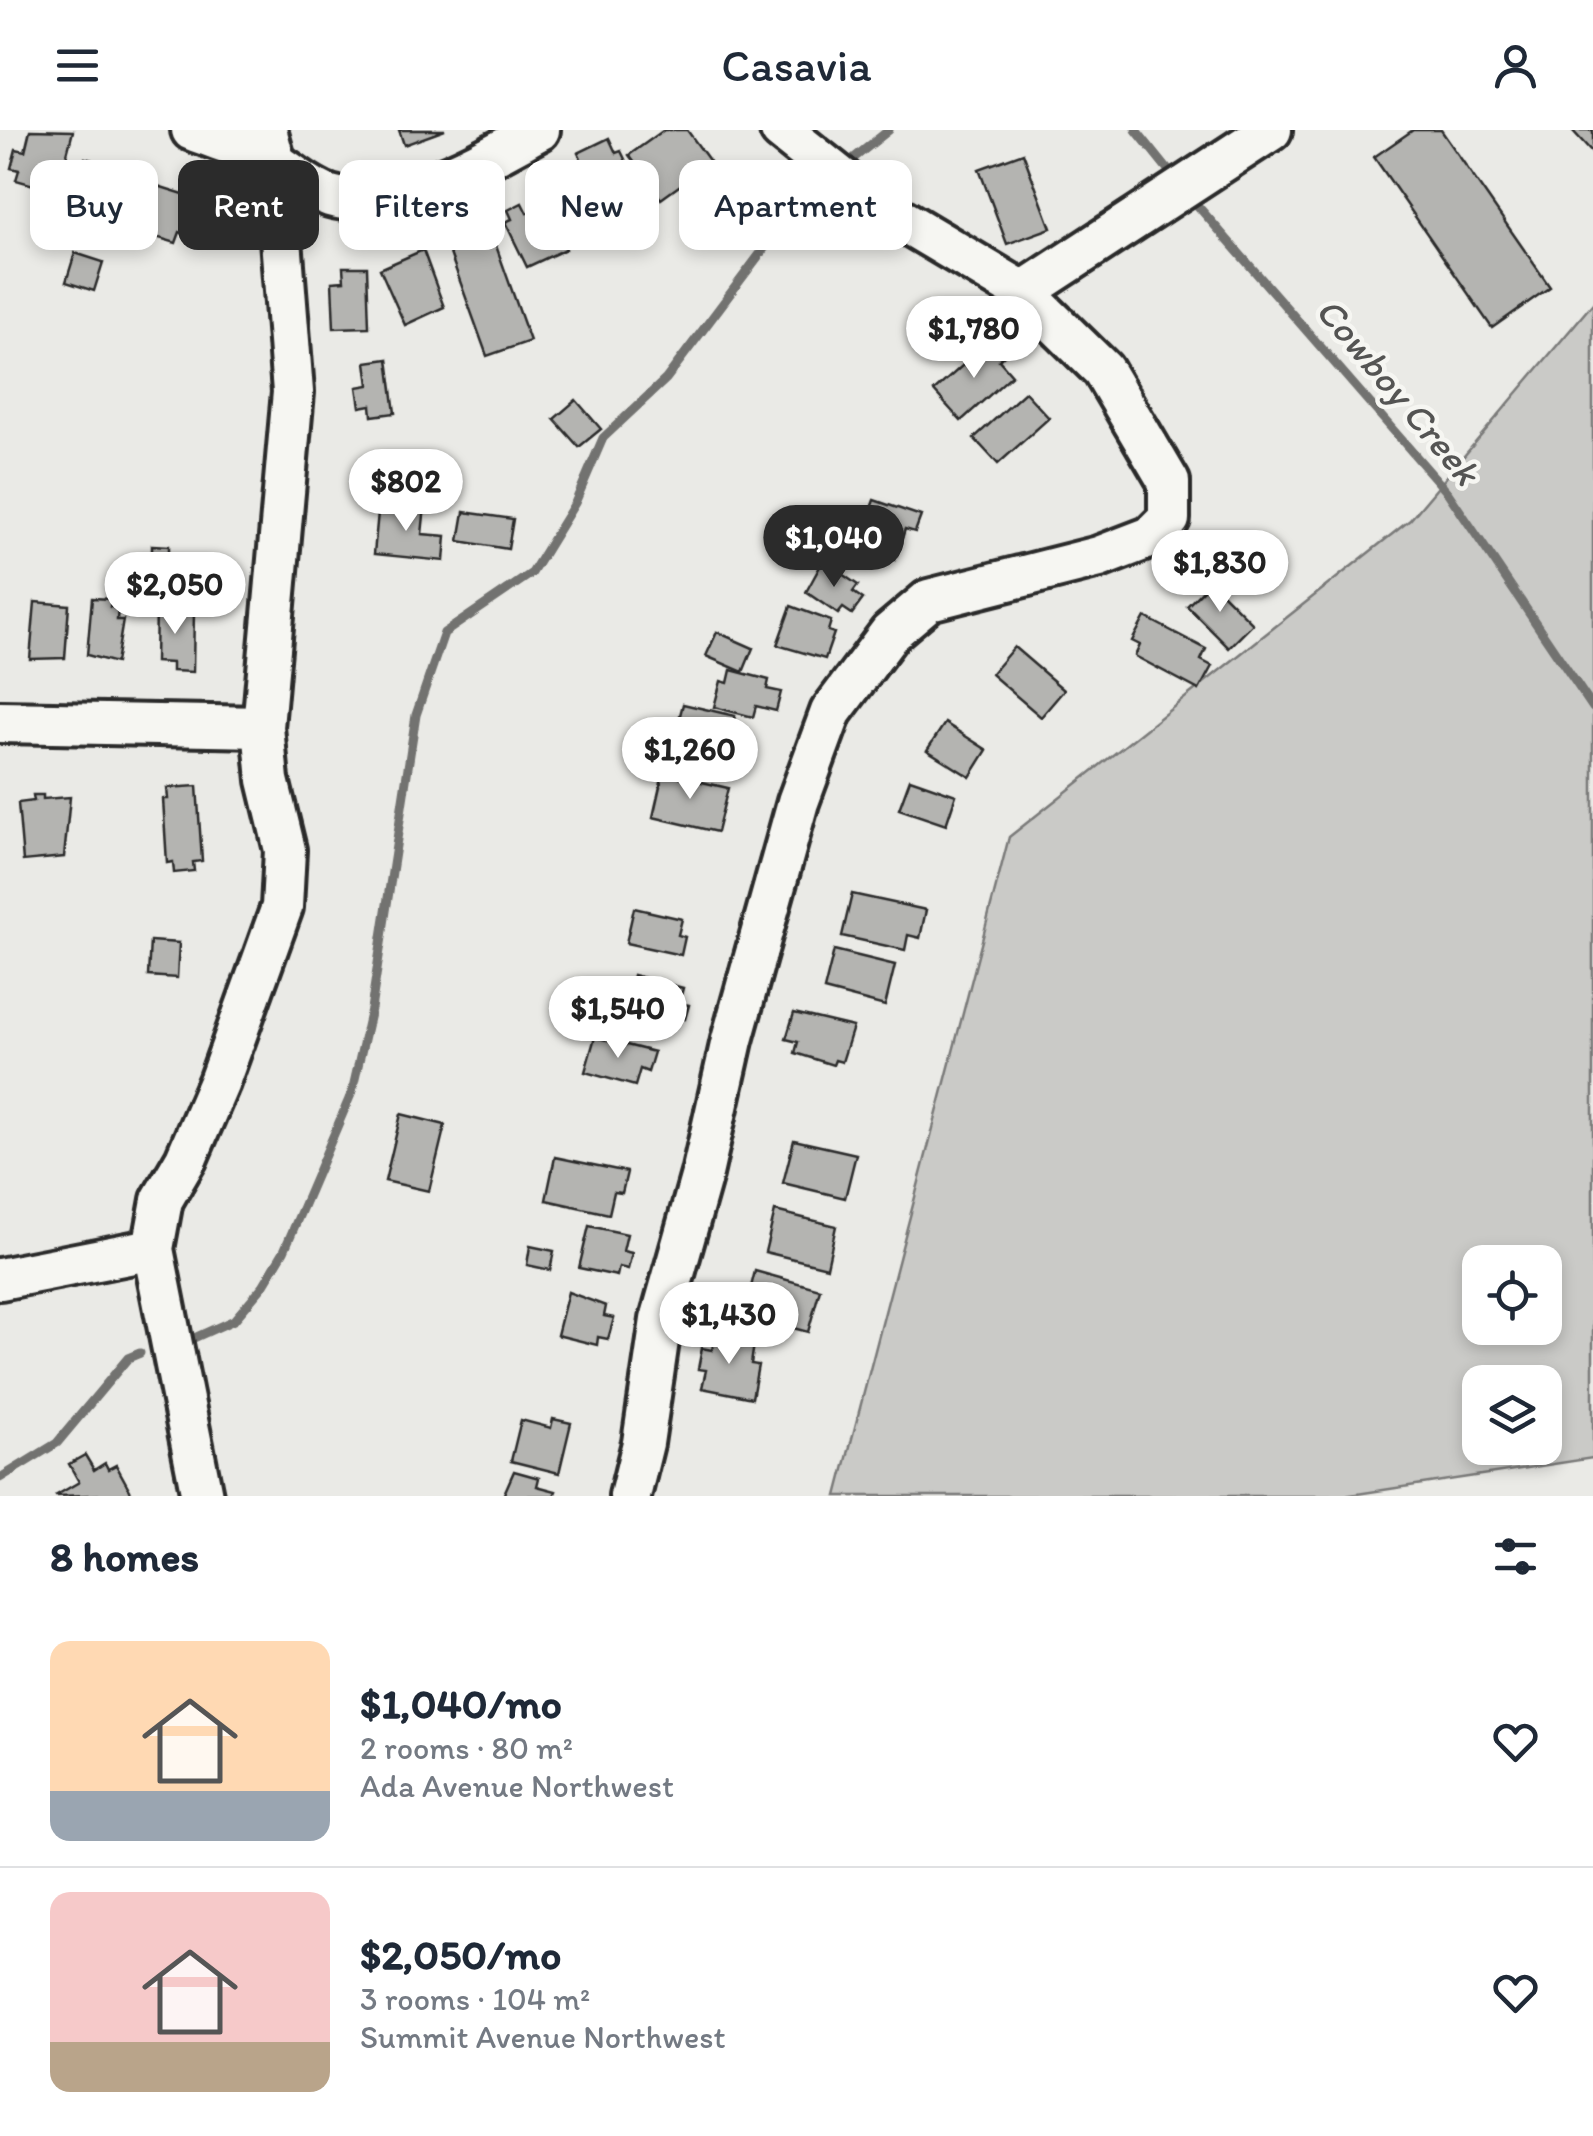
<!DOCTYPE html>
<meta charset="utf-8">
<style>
:root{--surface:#fff;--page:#f6f6f7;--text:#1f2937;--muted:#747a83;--line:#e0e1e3;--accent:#2b2b2b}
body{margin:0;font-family:Itim,sans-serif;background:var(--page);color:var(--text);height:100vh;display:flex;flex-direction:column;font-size:38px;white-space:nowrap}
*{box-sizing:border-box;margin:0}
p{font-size:32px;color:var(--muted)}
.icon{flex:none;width:55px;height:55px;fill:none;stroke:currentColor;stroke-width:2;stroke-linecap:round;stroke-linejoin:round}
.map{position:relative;height:1366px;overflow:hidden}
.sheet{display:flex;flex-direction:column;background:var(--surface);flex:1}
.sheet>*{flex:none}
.guide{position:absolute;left:30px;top:30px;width:1000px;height:90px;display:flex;gap:20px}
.controls{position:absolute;left:1462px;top:1115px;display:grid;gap:20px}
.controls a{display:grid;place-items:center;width:100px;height:100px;border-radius:20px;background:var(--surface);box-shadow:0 5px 15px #0003;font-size:50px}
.price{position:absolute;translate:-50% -85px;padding:0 22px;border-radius:35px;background:#fff;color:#222;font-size:32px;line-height:65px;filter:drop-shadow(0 2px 5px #0008)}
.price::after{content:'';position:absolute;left:50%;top:60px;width:30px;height:22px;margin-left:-15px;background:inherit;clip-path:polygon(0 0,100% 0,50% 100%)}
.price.current{background:var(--accent);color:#fff}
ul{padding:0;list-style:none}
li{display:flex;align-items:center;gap:30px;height:250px;padding:0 50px}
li+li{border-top:2px solid var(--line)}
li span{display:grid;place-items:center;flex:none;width:280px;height:200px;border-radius:20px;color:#555}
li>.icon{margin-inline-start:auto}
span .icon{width:120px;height:120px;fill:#fffc;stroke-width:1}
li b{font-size:42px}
h2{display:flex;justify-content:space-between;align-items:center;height:120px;padding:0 50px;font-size:42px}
.pill{padding:0 35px;border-radius:20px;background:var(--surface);box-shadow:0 5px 15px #0003;font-size:35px;line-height:90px}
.pill.current{background:var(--accent);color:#fff}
header{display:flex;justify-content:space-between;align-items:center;height:130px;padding:0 50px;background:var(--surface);font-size:45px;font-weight:600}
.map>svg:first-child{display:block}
.green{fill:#cacac7;stroke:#7a7a79;stroke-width:2.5;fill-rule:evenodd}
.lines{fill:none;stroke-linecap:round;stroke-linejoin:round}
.stream{stroke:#727270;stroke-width:9}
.building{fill:#b4b4b1;stroke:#2b2b2b;stroke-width:2.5}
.minor-casing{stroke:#2b2b2b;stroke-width:48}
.minor{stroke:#f6f6f2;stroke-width:40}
.labels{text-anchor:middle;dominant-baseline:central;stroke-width:9;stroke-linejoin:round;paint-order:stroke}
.water-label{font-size:38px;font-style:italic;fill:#545453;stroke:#f6f6f2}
</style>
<header><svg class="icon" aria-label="menu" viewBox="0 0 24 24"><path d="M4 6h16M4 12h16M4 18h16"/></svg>Casavia<svg class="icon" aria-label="person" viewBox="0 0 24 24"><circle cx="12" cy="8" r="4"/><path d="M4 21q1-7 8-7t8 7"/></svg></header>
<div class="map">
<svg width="1593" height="1366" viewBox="0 0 1593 1366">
<rect width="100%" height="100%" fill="#eaeae6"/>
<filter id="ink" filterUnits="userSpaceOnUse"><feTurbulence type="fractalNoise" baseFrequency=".01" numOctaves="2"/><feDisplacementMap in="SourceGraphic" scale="20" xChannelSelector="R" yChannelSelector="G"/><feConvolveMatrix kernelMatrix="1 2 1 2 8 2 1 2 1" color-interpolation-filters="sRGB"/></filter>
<g filter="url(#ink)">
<path class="green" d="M1593 173V1328L1344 1366H837L1009 707 1410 390ZM1480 1132H1545V1198H1480ZM1480 1252H1545V1318H1480Z"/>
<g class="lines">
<g class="stream">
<polyline points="1136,0 1177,51"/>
<polyline points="854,28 889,0"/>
<polyline points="1190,67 1448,363 1593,578"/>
<polyline points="194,1208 234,1190 263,1156 284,1121 352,962 371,879 416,585 444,503 532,443 575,373 603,308 666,249 769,112 820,61"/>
<polyline points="0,1348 57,1313 128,1228 140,1223"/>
</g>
</g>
<g class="building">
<polygon points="30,0 73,1 60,51 39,46 37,56 16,50 19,40 11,38 16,19 25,21"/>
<polygon points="399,0 445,0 404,15"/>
<polygon points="664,0 687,0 711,33 661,69 629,25"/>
<polygon points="1413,0 1441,0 1550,157 1492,198 1374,27"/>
<polygon points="1572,0 1593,0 1593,23"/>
<polygon points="609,8 616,23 621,21 641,62 636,64 642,77 615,90 608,77 600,81 580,37 584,35 578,23"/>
<polygon points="1023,23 1051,98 1007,114 979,39"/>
<polygon points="85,28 117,37 115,46 122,48 107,106 68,96"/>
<polygon points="145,52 206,71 194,107 180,102 176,113 142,103 148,83 136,79"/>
<polygon points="522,73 527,83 545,74 566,119 527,137 505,92 512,89 508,80"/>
<polygon points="489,96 530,211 487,226 448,118 457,115 454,108"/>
<polygon points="423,120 444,177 405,195 380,139"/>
<polygon points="75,123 103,132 94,161 66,152"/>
<polygon points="343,137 367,137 369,197 334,198 332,152 344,151"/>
<polygon points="992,209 1005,224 999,230 1012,245 961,291 934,261"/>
<polygon points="388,229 395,283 372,286 371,275 360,277 357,257 369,255 366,232"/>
<polygon points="1025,262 1049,288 998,334 974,308"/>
<polygon points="576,270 601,299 579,317 554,289"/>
<polygon points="874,370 921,386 915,402 905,399 895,430 857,417"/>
<polygon points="379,372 425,376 422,404 446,406 444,431 374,424"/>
<polygon points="464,382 513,389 508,419 459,411"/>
<polygon points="152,415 169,416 169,427 152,427"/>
<polygon points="823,431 858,455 853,462 863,469 852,484 843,478 838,484 806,462"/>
<polygon points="1211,452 1253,494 1229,518 1187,476"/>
<polygon points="92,468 111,469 110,477 118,478 117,490 123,490 116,533 87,525"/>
<polygon points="35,472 69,475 65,528 30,529"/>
<polygon points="156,476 194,477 193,542 172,541 172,533 155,532"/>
<polygon points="791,476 831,491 828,501 834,503 825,529 777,515"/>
<polygon points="1145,487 1206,519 1201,530 1212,536 1199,560 1135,526 1140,515 1132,511"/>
<polygon points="717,502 753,518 743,542 706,526"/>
<polygon points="1014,517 1064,560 1041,587 991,544"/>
<polygon points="731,540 769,550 767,559 781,562 776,581 756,576 753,587 714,577 721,551 728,553"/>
<polygon points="683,574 735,586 733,593 742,595 733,632 688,621 691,608 675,604"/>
<polygon points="945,593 987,620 970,647 927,620"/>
<polygon points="663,643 728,658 717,702 653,687"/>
<polygon points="910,649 956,665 946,695 899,679"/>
<polygon points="197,656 202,731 193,732 194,741 174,743 173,732 167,733 163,669 168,669 167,658"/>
<polygon points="33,665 43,665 43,669 70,667 64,727 23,731 18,673 34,671"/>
<polygon points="852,764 926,780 920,808 908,805 905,820 842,806"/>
<polygon points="634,778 682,789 678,805 685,807 681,825 626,813"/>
<polygon points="150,811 179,813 177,848 148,846"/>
<polygon points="834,820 895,835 885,876 824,860"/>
<polygon points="633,845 683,858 679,873 689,875 685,889 677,887 674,896 623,884"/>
<polygon points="794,883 853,897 842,932 835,930 833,935 795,923 798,912 786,909"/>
<polygon points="595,907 654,922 648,942 640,939 635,956 585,942"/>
<polygon points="401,984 445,995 429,1061 385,1051"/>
<polygon points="794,1010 856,1024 845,1068 783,1053"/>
<polygon points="555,1027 627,1042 622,1063 614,1062 609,1084 546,1070"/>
<polygon points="775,1081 836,1096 827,1137 765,1122"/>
<polygon points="589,1096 627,1104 623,1121 632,1123 628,1139 619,1137 617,1146 579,1138"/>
<polygon points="530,1116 554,1121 550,1140 527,1135"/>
<polygon points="755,1141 820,1159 808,1202 744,1185"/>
<polygon points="568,1162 606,1176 604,1186 614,1188 608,1209 598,1207 597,1215 557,1205"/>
<polygon points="715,1206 754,1214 751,1234 758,1235 752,1268 702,1258 706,1240 698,1239 702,1218 712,1220"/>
<polygon points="553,1289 571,1293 559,1343 511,1331 521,1290 551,1298"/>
<polygon points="85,1325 94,1340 105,1333 108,1339 116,1335 132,1364 55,1366 79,1352 69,1334"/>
<polygon points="514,1341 539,1348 537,1356 556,1361 554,1366 503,1366"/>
</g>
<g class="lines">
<defs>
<g id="minor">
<path d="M192 0C220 11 252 19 278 35 296 46 309 59 330 66 393 85 485 29 539 0"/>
<polyline points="1023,162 1271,0"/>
<polyline points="0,592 263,597"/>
<polyline points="0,1149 153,1119"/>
<polyline points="202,1366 153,1119 162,1070 186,1029 219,952 282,777 285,720 268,650 263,597 293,262 275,33 266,0"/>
<polyline points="630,1366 643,1313 661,1190 702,1044 732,910 798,672 831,582 890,503 929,470 1099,427 1151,407 1169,389 1169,352 1103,240 1023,162 870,71 781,0"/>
</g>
</defs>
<use href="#minor" class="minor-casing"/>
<use href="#minor" class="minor"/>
</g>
</g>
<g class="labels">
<g class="water-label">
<text transform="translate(1398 261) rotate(50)">Cowboy Creek</text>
</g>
</g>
</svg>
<div class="controls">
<a><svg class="icon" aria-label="locate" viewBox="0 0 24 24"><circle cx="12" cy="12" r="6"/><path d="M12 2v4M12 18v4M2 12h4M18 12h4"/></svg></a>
<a><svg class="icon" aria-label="layers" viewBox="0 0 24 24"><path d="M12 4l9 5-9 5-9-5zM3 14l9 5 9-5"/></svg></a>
</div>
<b class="price" style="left:974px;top:251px">$1,780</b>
<b class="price" style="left:406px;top:404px">$802</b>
<b class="price current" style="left:834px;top:460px">$1,040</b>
<b class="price" style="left:1220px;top:485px">$1,830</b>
<b class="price" style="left:175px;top:507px">$2,050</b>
<b class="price" style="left:690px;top:672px">$1,260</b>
<b class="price" style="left:618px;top:931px">$1,540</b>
<b class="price" style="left:729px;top:1237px">$1,430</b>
<div class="guide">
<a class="pill">Buy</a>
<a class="pill current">Rent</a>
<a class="pill">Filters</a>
<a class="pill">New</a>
<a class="pill">Apartment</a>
</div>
</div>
<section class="sheet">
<h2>8 homes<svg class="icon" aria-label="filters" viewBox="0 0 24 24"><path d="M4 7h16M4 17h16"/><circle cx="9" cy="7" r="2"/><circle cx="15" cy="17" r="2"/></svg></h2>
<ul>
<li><span style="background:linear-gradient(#ffd9b3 75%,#9aa5b1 0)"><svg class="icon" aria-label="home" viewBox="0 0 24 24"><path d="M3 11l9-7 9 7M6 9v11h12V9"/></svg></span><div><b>$1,040/mo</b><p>2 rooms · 80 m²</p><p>Ada Avenue Northwest</p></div><svg class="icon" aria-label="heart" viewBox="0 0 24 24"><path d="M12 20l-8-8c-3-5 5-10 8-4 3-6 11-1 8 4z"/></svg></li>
<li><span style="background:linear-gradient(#f6c9c9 75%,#b9a48a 0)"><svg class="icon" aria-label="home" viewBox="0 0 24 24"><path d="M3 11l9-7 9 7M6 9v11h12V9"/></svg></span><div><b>$2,050/mo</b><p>3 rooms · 104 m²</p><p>Summit Avenue Northwest</p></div><svg class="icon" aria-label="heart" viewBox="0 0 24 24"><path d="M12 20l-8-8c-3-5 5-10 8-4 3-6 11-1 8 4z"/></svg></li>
</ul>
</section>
